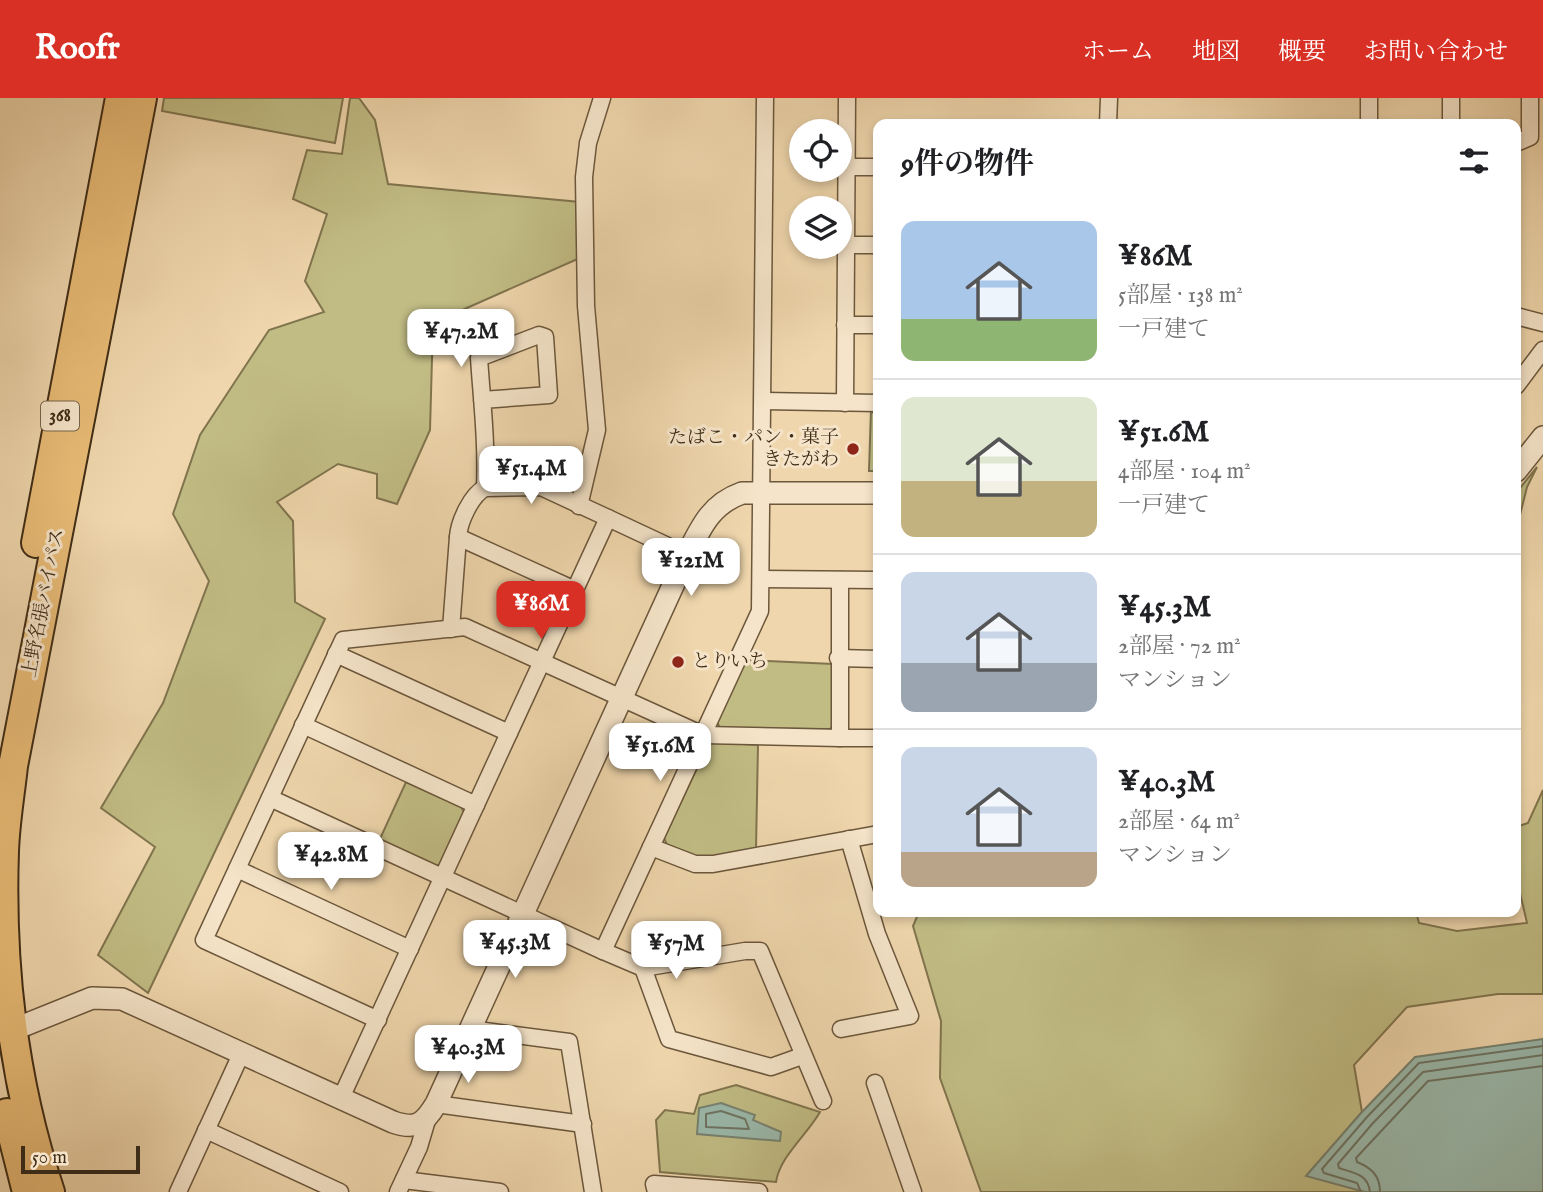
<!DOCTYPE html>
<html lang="ja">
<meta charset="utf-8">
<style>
:root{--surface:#fff;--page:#f6f6f6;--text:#202124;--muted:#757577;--line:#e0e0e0;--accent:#d93025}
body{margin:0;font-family:"IM FELL English","Noto Serif JP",serif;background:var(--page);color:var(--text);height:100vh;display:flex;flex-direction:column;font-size:26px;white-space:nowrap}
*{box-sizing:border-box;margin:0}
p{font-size:23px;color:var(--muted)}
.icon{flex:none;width:38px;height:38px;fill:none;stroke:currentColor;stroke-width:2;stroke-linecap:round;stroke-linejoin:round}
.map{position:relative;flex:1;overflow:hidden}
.panel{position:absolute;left:873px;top:21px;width:648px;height:798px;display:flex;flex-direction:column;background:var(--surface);border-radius:14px;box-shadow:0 4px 10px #0003}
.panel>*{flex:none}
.tools{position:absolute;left:789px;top:21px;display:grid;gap:14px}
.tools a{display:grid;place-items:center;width:63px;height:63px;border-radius:50%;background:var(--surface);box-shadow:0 4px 10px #0003;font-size:35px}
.scale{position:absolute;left:21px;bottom:18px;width:119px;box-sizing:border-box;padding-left:7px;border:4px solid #402d17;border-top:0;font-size:19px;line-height:24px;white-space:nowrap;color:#402d17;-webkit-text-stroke:5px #f5e4c9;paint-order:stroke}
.price{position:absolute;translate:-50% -60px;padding:0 16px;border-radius:14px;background:#fff;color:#222;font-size:23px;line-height:46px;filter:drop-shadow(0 2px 4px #0008)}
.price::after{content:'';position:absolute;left:50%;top:42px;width:21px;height:16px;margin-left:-10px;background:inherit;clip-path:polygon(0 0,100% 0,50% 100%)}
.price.on{background:var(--accent);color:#fff}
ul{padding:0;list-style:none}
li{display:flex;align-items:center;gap:21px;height:175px;padding:0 28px}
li+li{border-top:2px solid var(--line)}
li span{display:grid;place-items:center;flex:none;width:196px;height:140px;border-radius:14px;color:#555}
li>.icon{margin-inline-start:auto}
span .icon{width:84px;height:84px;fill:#fffc;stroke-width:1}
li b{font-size:30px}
h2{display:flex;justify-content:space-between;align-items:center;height:84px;padding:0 28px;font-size:30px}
header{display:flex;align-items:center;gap:42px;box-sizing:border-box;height:98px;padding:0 35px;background:var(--accent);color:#fff}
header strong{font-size:33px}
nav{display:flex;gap:38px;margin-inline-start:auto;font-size:24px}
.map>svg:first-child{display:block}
.green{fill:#c1bc84;stroke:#80744e;stroke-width:2}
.water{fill:#9ab9ac;stroke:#768170;stroke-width:2}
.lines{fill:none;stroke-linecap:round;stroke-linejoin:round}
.shore{stroke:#6d7362;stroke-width:2}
.minor-casing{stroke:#6c573c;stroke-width:19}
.tertiary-casing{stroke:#6c573c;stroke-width:24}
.trunk-casing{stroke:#402d17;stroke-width:32}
.minor{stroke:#f5e4c9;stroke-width:16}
.tertiary{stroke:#f5e4c9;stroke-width:21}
.trunk{stroke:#e8bb76;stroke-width:28}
.poi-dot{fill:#8f2418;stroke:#f5e4c9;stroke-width:2.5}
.labels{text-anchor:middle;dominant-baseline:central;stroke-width:6;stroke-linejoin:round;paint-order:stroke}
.shield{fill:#f5e4c9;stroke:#76644c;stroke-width:2}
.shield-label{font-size:18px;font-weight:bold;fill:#402d17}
.poi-label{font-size:19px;fill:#402d17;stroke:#f5e4c9;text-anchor:end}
.street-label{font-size:19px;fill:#402d17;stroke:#f5e4c9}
</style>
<header>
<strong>Roofr</strong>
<nav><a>ホーム</a><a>地図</a><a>概要</a><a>お問い合わせ</a></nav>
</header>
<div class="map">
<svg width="1543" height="1094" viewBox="0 0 1543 1094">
<rect width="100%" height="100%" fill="#efd6ac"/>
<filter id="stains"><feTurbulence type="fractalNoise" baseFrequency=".00286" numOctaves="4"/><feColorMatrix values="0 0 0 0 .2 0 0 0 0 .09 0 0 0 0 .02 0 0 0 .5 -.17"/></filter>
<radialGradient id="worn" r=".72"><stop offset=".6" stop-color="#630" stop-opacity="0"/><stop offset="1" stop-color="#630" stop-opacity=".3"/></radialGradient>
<g class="green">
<polygon points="164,0 343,0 335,45 162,13"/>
<polygon points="350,0 359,0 375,22 388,86 580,104 582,159 433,225 430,332 397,406 377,400 377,376 338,366 277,404 293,423 295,504 325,521 148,895 98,857 155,749 101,710 163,605 209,483 173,416 200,337 269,232 324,214 305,183 327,116 293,101 307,52 342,56"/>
<polygon points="871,312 878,321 878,373 869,373"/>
<polygon points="1537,369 1527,389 1516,433 1516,395"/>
<polygon points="745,562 833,566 834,627 830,631 720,630 717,624"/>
<polygon points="712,644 758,647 756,751 714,758 694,758 667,747 664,740 707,649"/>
<polygon points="406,684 461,709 464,714 441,766 434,769 379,743"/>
<polygon points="1543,692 1543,896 1498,896 1407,909 1354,967 1362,1014 1307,1077 1365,1094 981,1094 940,980 941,923 913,828 919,814 1416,814 1419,825 1457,833 1527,825 1516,778 1516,729 1528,725"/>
<path d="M736 987 820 1014C807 1037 780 1058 776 1084L660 1074 656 1022 665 1012 694 1016 700 997Z"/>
</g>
<g class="water">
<polygon points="1543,941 1543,1094 1365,1094 1306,1078 1362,1014 1415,959"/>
<polygon points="721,1005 755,1017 753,1022 781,1034 780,1043 697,1036 699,1010"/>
</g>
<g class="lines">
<g class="shore">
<polygon points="721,1013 745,1021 749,1031 706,1029 706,1016"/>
<polyline points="1361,1094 1357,1085 1324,1075 1322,1071 1367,1019 1419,965 1543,948"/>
<path d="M1370 1094C1368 1076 1354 1075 1339 1070L1338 1066 1373 1025 1423 974 1543 957"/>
<path d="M1380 1094C1380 1078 1372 1070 1357 1064L1356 1060 1428 983 1543 968"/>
</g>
<defs>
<g id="minor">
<polyline points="1108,26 1109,0"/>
<polyline points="1369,26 1369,0"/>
<polyline points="1451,26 1451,0"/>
<polyline points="1516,45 1530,39 1530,0"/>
<polyline points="846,69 878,69"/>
<polyline points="846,147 878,147"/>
<polyline points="1516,218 1543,225"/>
<polyline points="845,227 878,227"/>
<polyline points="1516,288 1543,252"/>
<path d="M482 302 549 297 545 239 539 237 479 260C482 304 487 346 485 390"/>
<polyline points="764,303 878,305"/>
<polyline points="845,305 847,0"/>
<polyline points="579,408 597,332 586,208 584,79 588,45 602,0"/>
<path d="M458 439C459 424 471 397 485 390L541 389 608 420"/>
<polyline points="762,481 878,482"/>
<polyline points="840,482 840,640 878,640"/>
<polyline points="451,531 458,439 575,492"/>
<polyline points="336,556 509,635"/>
<polyline points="838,560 878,561"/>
<polyline points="303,627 476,707"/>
<polyline points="270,700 603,853 760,513 765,0"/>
<polyline points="651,749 695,766 713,766 878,736"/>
<polyline points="237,771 410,851"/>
<polyline points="603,853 643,870 745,853 760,853 823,1003"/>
<polyline points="643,870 669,941 771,969 802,958"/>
<polyline points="378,922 204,842 343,542 465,529 703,637 840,640"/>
<polyline points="470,931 569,944 593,1094"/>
<polyline points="841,931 910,918 877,836 849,741"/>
<polyline points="875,985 913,1094"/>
<polyline points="341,1000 608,420 687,457"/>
<polyline points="436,1006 583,1026"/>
<polyline points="206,1032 340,1094"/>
<polyline points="404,1082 500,1094"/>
<polyline points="178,1094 242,954"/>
<polyline points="398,1094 419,1049 427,1022"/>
<polyline points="656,1094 654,1086 759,1094"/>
</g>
<g id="tertiary">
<polyline points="1516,373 1543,339"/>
<path d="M10 933 92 900 122 901 393 1024C416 1032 424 1026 436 1006L687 457C701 429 711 406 742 395H878"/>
</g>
<g id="trunk">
<polyline points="36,445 120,0"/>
<polyline points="7,1015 27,1094"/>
<path d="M50 1094C13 983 0 870 4 753 5 724 10 696 13 668L142 0"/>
</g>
</defs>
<use href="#minor" class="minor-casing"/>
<use href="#tertiary" class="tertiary-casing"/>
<use href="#trunk" class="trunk-casing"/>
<use href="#minor" class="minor"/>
<use href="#tertiary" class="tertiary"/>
<use href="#trunk" class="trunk"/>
</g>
<g class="poi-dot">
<circle cx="853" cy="351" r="7"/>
<circle cx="678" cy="564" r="7"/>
</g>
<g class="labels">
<rect class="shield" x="41" y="303.5" width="38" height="29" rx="5"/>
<g class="shield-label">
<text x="60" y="318">368</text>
</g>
<g class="poi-label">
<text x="839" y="340">たばこ・パン・菓子<tspan x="839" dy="22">きたがわ</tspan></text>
<text x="692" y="564" text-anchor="start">とりいち</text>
</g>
<g class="street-label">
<text transform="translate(44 505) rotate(-79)">上野名張バイパス</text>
</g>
</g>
<rect width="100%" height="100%" filter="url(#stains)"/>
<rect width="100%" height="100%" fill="url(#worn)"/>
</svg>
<div class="tools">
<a><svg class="icon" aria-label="locate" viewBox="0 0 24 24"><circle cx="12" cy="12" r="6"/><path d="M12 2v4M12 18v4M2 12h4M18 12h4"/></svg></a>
<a><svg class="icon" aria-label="layers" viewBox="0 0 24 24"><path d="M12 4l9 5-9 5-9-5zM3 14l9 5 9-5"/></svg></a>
</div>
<div class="scale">50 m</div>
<b class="price" style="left:461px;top:271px">¥47.2M</b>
<b class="price" style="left:531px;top:408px">¥51.4M</b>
<b class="price" style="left:691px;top:500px">¥121M</b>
<b class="price on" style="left:541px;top:543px">¥86M</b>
<b class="price" style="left:660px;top:685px">¥51.6M</b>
<b class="price" style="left:331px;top:794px">¥42.8M</b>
<b class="price" style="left:515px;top:882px">¥45.3M</b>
<b class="price" style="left:676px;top:883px">¥57M</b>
<b class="price" style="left:468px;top:987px">¥40.3M</b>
<section class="panel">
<h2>9件の物件<svg class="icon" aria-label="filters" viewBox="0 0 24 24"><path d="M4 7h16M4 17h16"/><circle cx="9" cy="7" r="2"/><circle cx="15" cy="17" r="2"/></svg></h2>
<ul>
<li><span style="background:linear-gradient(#a9c7e8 70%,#8fb573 0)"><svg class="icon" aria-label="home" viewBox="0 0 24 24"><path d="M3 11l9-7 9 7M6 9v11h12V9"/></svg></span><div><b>¥86M</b><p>5部屋 · 138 m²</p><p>一戸建て</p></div></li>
<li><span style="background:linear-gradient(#dfe7d0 60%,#c2b280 0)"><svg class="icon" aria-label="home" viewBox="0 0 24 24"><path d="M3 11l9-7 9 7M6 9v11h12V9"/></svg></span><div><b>¥51.6M</b><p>4部屋 · 104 m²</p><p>一戸建て</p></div></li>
<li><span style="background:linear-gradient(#c9d6e8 65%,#9aa5b1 0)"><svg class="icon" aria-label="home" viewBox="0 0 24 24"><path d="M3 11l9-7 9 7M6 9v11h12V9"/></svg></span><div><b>¥45.3M</b><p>2部屋 · 72 m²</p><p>マンション</p></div></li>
<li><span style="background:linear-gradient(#c9d6e8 75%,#b9a48a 0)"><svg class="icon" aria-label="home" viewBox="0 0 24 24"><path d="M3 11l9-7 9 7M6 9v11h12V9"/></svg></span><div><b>¥40.3M</b><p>2部屋 · 64 m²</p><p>マンション</p></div></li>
</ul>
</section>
</div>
